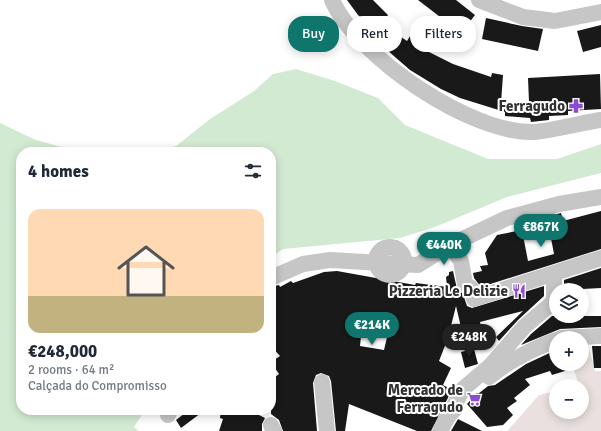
<!DOCTYPE html>
<meta charset="utf-8">
<style>
:root{--surface:#fff;--page:#f2f2f3;--text:#1f2937;--muted:#747a83;--line:#e0e1e3;--accent:#0f766e}
body{margin:0;font-family:Signika,sans-serif;background:var(--page);color:var(--text);height:100vh;display:flex;flex-direction:column;font-size:15px;white-space:nowrap}
*{box-sizing:border-box;margin:0}
p{font-size:13px;color:var(--muted)}
.icon{flex:none;width:22px;height:22px;fill:none;stroke:currentColor;stroke-width:2;stroke-linecap:round;stroke-linejoin:round}
.map{position:relative;flex:1;overflow:hidden}
.drawer{position:absolute;left:16px;top:147px;width:260px;height:268px;display:flex;flex-direction:column;background:var(--surface);border-radius:16px;box-shadow:0 2px 10px #0003}
.drawer>*{flex:none}
.hud{position:absolute;left:288px;top:16px;width:253px;height:36px;display:flex;gap:8px}
.tools{position:absolute;left:549px;top:283px;display:grid;gap:8px}
.tools a{display:grid;place-items:center;width:40px;height:40px;border-radius:50%;background:var(--surface);box-shadow:0 2px 10px #0003;font-size:20px}
.price{position:absolute;translate:-50% -34px;padding:0 9px;border-radius:14px;background:var(--accent);color:#fff;font-size:13px;line-height:26px;filter:drop-shadow(0 1px 2px #0008)}
.price::after{content:'';position:absolute;left:50%;top:24px;width:12px;height:9px;margin-left:-6px;background:inherit;clip-path:polygon(0 0,100% 0,50% 100%)}
.price.current{background:#222;color:#fff}
ul{padding:0;list-style:none}
li{display:grid;align-content:center;gap:8px;height:212px;padding:0 12px}
li+li{border-top:1px solid var(--line)}
li span{display:grid;place-items:center;height:124px;border-radius:12px;color:#555}
li>.icon{margin-inline-start:auto}
span .icon{width:72px;height:72px;fill:#fffc;stroke-width:1}
li b{font-size:17px}
h2{display:flex;justify-content:space-between;align-items:center;height:48px;padding:0 12px;font-size:17px}
.chip{padding:0 14px;border-radius:16px;background:var(--surface);box-shadow:0 2px 10px #0003;font-size:14px;line-height:36px}
.chip.current{background:var(--accent);color:#fff}
.map>svg:first-child{display:block}
.green{fill:#eae0e0}
.water{fill:#d3ead2}
.building{fill:#191919;fill-rule:evenodd}
.lines{fill:none;stroke-linecap:round;stroke-linejoin:round}
.minor{stroke:#c6c6c6;stroke-width:16}
.labels{text-anchor:middle;dominant-baseline:central;stroke-width:4;stroke-linejoin:round;paint-order:stroke}
.poi-label{font-size:15px;font-weight:bold;fill:#323232;stroke:#fff;text-anchor:end}
</style>
<div class="map">
<svg width="601" height="431" viewBox="0 0 601 431">
<rect width="100%" height="100%" fill="#fff"/>
<polygon class="green" points="582,344 588,344 595,371 601,371 601,431 507,431 539,395 556,391 556,412 582,412 582,386 575,386 579,385 572,364 582,364"/>
<g class="water">
<polygon points="296,69 335,81 378,98 405,125 488,159 557,159 601,144 601,173 507,197 435,227 400,238 283,249 271,257 271,152 155,152 176,146 210,119 254,91 273,74"/>
<polygon points="0,123 36,140 80,152 21,152 21,410 145,410 134,427 139,431 0,431"/>
</g>
<g class="building">
<polygon points="347,0 373,0 388,15 382,24 407,41 412,33 425,44 423,49 453,64 491,77 492,73 503,75 501,103 529,102 528,78 600,74 601,109 568,111 568,115 549,116 549,120 531,122 530,118 505,116 505,112 460,98 441,89 410,70 395,57 376,40 379,36 358,15"/>
<polygon points="418,0 456,0 475,15 461,33"/>
<polygon points="486,18 522,26 543,29 538,51 482,39"/>
<polygon points="601,25 601,47 583,52 577,31"/>
<polygon points="601,211 601,249 481,287 474,278 473,273 482,271 480,266 488,265 485,253 497,235 522,230 528,261 554,254 547,217 561,213 563,221"/>
<polygon points="601,268 601,288 564,290 564,280"/>
<path d="M337 271 415 285 416 283 447 287 446 277 449 275V272L453 271 457 289 463 294 467 306 472 308 544 286V296L518 320 499 341 496 337 523 311 480 322 485 344 475 346 464 340 456 306 448 338 439 361 451 368 443 385 452 390 431 431H417L349 404 345 431H336L331 381 329 376 321 373 316 375 313 383 317 431H283L279 420 271 414V380L279 374 271 362 280 356 271 346V287L279 285 280 287 291 281 293 283 324 272ZM362 326 388 333 384 350 360 346Z"/>
<polygon points="552,316 601,316 601,327 560,329 521,345 531,334"/>
<polygon points="592,346 601,346 601,368 594,368"/>
<polygon points="474,349 478,364 465,368 461,352"/>
<polygon points="556,350 556,364 581,364 581,366 552,375 550,371 525,379 530,385 514,398 517,401 507,408 513,415 503,425 487,427 467,404 477,393 478,394 488,386 495,385 526,364"/>
<polygon points="189,410 205,410 181,428 176,420"/>
<polygon points="221,410 249,410 265,418 262,424 262,431 219,431 223,419 220,418"/>
<polygon points="458,419 482,431 451,431"/>
</g>
<g class="lines">
<g class="minor">
<path d="M332 0C357 57 472 135 535 132 555 130 581 123 601 120"/>
<polyline points="479,0 523,17 555,21 601,12"/>
<polyline points="450,245 461,261 465,284 471,288 474,299 601,258"/>
<circle cx="390" cy="261" r="14"/>
<polyline points="271,278 303,264 330,260 418,265 450,245 507,218 559,204 601,197"/>
<polyline points="561,338 601,336"/>
<path d="M489 377C509 361 532 349 556 340"/>
<polyline points="322,382 327,431"/>
<polyline points="168,415 170,410"/>
<polyline points="449,415 463,389 491,365 524,327 551,304 554,299 554,274"/>
<polyline points="271,425 274,431"/>
<polyline points="440,431 449,415 456,408"/>
</g>
</g>
<defs>
<symbol id="pharmacy-bare" viewBox="-9 -9 18 18"><path d="M-2-6h4v4h4v4h-4v4h-4v-4h-4v-4h4Z" fill="#8c4bd3" stroke="#fff" stroke-width="2.5" paint-order="stroke"/></symbol>
<symbol id="restaurant-bare" viewBox="-9 -9 18 18"><path d="M-5-6h1v4h1v-4h1v4h1v-4h1v5L-1.5 .5V6h-2V.5L-5-1ZM5-6V6H3V1.5H1.5Q1.5-4 5-6Z" fill="#8c4bd3" stroke="#fff" stroke-width="2.5" paint-order="stroke"/></symbol>
<symbol id="supermarket-bare" viewBox="-9 -9 18 18"><path d="M-6-5.5h2.5l.6 2H6L4.5 2H-2.5L-4.4-4H-6ZM-1.5 3.2a1.3 1.3 0 1 0 .1 0ZM3 3.2a1.3 1.3 0 1 0 .1 0Z" fill="#8c4bd3" stroke="#fff" stroke-width="2.5" paint-order="stroke"/></symbol>
</defs>
<g fill-rule="evenodd">
<use href="#pharmacy-bare" x="566" y="96" width="20" height="20"/>
<use href="#restaurant-bare" x="509" y="281" width="20" height="20"/>
<use href="#supermarket-bare" x="464" y="389" width="20" height="20"/>
</g>
<g class="labels">
<g class="poi-label">
<text x="565" y="106">Ferragudo</text>
<text x="508" y="291">Pizzeria Le Delizie</text>
<text x="463" y="390">Mercado de<tspan x="463" dy="17">Ferragudo</tspan></text>
</g>
</g>
</svg>
<div class="tools">
<a><svg class="icon" aria-label="layers" viewBox="0 0 24 24"><path d="M12 4l9 5-9 5-9-5zM3 14l9 5 9-5"/></svg></a>
<a>+</a>
<a>−</a>
</div>
<b class="price" style="left:541px;top:248px">€867K</b>
<b class="price" style="left:444px;top:266px">€440K</b>
<b class="price" style="left:372px;top:346px">€214K</b>
<b class="price current" style="left:469px;top:358px">€248K</b>
<div class="hud">
<a class="chip current">Buy</a>
<a class="chip">Rent</a>
<a class="chip">Filters</a>
</div>
<section class="drawer">
<h2>4 homes<svg class="icon" aria-label="filters" viewBox="0 0 24 24"><path d="M4 7h16M4 17h16"/><circle cx="9" cy="7" r="2"/><circle cx="15" cy="17" r="2"/></svg></h2>
<ul>
<li><span style="background:linear-gradient(#ffd9b3 70%,#c2b280 0)"><svg class="icon" aria-label="home" viewBox="0 0 24 24"><path d="M3 11l9-7 9 7M6 9v11h12V9"/></svg></span><div><b>€248,000</b><p>2 rooms · 64 m²</p><p>Calçada do Compromisso</p></div></li>
</ul>
</section>
</div>
